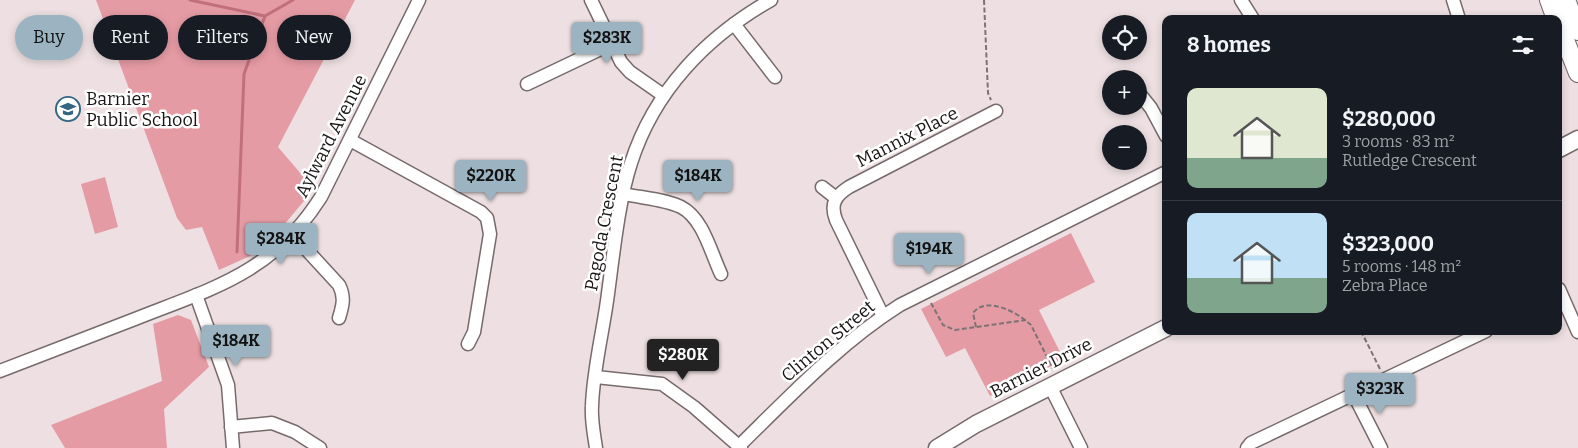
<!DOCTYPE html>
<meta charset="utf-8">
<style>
:root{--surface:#171b24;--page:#242831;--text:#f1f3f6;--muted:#9ea1a6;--line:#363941;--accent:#9cb4c2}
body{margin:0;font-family:Bitter,serif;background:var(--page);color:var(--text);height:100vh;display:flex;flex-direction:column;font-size:19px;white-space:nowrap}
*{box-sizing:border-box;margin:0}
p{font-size:16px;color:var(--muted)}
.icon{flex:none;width:28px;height:28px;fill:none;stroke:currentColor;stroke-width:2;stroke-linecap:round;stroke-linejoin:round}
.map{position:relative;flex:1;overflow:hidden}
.sheet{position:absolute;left:1162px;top:15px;width:400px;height:320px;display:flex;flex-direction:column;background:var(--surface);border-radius:10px;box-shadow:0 2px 8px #0003}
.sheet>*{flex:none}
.guide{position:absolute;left:15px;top:15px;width:475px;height:45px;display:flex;gap:10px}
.fabs{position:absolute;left:1102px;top:15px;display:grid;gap:10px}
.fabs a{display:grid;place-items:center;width:45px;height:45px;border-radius:50%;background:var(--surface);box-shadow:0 2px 8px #0003;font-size:25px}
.price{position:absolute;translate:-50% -42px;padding:0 11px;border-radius:5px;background:var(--accent);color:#111;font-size:16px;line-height:32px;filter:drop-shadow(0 1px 2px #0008)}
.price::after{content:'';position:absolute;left:50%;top:30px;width:15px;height:11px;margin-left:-8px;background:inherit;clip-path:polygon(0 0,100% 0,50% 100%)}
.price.active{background:#222;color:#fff}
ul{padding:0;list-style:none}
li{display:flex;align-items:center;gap:15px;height:125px;padding:0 25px}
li+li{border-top:1px solid var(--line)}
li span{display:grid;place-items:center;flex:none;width:140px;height:100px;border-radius:10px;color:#555}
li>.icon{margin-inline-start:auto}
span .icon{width:60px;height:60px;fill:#fffc;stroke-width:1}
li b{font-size:21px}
h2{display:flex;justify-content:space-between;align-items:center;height:60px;padding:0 25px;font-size:21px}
.chip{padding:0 18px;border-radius:22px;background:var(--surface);box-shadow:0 2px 8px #0003;font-size:18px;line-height:45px}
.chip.active{background:var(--accent);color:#111}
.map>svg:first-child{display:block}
.green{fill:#e59ba4}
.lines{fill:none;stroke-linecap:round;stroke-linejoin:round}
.stream{stroke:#c1707b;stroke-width:3}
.minor-casing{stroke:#766a6b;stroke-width:15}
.tertiary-casing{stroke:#766a6b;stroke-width:19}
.secondary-casing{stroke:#766a6b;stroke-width:20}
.path{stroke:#7c7374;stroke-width:2;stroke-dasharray:5 2.5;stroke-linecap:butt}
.minor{stroke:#fff;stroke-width:12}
.tertiary{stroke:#fff;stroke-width:16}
.secondary{stroke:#fff;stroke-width:18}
.labels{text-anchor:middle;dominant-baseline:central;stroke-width:5;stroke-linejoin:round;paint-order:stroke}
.poi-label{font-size:18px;fill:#191515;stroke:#fff;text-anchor:start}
.street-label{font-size:18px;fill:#191515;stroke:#fff}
</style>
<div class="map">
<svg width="1578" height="448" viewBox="0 0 1578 448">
<rect width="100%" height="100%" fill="#eee0e2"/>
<g class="green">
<polygon points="96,0 355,0 278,147 314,189 278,232 250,256 219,270 202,227 186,230 177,218"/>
<polygon points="105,177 118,227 95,234 81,184"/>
<polygon points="1071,233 1095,282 1039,310 1064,360 990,396 965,348 946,357 921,309"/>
<polygon points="178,315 191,320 209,367 164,409 167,448 65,448 51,425 162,381 153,324"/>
</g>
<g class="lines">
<g class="stream">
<polyline points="190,0 265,16"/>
<polyline points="237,252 244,74 265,16 293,0"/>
</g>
<defs>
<g id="minor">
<polyline points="591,0 621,62 630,72 663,95"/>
<polyline points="1241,0 1253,19"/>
<polyline points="1453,0 1459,19"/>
<polyline points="734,24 775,77"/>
<polyline points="527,84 611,44"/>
<polyline points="1139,93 1151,108 1166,136"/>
<polyline points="350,140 481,212 487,218 490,234 474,332 468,344"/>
<polyline points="822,187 836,198"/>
<path d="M624 194C642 198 665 199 681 207 703 218 711 253 721 274"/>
<path d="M293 235 339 285C345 297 343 305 339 318"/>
<polyline points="1559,289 1578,332"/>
<polyline points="196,295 228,385 233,448"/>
<path d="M883 316 836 220C830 204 835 196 849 187L996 111"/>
<path d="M0 371C45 354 90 336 135 319 213 288 273 273 321 197L419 0"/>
<polyline points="596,377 662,384 694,407 741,448"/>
<polyline points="1050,386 1081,448"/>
<polyline points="1354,395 1381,448"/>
<polyline points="231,427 272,423 295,432 320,448"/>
<path d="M739 446C790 396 840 343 900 305L1166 172"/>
<path d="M596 448C594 434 591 420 592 406 593 372 602 336 607 301 613 258 618 203 631 163 654 91 706 37 771 0"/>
<polyline points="1247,448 1251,443 1486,331"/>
</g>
<g id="tertiary">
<polyline points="1559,149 1578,139"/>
<polyline points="937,448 976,424 1166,328"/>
</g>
<g id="secondary">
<polyline points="1549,0 1556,19"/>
<polyline points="1566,0 1578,31"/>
<polyline points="1559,25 1578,73"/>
</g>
</defs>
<use href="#minor" class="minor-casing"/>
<use href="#tertiary" class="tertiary-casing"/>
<use href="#secondary" class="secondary-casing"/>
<g class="path">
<polyline points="984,0 988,93 991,100"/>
<polyline points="931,303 943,325 955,330 1026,320"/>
<path d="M976 327 973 313C987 295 1018 313 1031 325L1053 369"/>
<polyline points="1361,331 1380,369"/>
</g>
<use href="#minor" class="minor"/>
<use href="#tertiary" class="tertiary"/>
<use href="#secondary" class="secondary"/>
</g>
<defs>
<symbol id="school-ring" viewBox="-11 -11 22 22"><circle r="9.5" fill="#fff" stroke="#336683" stroke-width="1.5"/><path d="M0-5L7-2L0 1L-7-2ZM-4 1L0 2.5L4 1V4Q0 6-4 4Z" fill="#336683"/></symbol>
</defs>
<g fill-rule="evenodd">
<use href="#school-ring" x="54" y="95" width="28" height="28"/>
</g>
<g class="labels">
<g class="poi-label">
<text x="86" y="99">Barnier<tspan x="86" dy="21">Public School</tspan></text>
</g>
<g class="street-label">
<text transform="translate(331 136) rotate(-63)">Aylward Avenue</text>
<text transform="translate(907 137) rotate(-27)">Mannix Place</text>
<text transform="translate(604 223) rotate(-79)">Pagoda Crescent</text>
<text transform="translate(828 341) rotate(-40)">Clinton Street</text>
<text transform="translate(1041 368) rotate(-27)">Barnier Drive</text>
</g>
</g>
</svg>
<div class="fabs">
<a><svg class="icon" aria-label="locate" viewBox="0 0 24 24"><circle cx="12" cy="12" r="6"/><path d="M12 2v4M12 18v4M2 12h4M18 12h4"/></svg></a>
<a>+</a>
<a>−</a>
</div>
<b class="price" style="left:607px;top:64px">$283K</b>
<b class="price" style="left:491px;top:202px">$220K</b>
<b class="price" style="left:698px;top:202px">$184K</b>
<b class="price" style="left:281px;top:265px">$284K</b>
<b class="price" style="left:929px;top:275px">$194K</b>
<b class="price" style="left:236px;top:367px">$184K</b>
<b class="price active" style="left:683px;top:381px">$280K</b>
<b class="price" style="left:1380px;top:415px">$323K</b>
<div class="guide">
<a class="chip active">Buy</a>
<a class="chip">Rent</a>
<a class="chip">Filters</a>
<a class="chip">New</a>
</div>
<section class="sheet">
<h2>8 homes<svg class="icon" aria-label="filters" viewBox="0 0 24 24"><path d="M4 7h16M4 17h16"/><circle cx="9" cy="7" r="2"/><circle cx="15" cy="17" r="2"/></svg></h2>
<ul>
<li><span style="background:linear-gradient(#dfe7d0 70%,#7fa58c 0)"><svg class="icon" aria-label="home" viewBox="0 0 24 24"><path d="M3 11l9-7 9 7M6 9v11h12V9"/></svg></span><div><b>$280,000</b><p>3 rooms · 83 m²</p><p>Rutledge Crescent</p></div></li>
<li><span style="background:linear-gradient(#bfe0f5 65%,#7fa58c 0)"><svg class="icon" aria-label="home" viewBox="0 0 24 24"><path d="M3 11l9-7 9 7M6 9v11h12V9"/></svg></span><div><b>$323,000</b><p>5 rooms · 148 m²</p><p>Zebra Place</p></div></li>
</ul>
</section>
</div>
